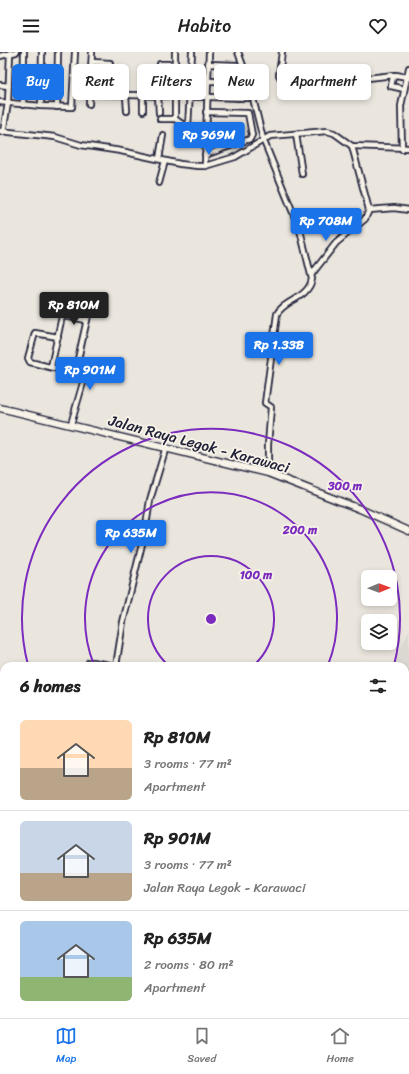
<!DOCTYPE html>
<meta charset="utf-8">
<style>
:root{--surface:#fff;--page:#f6f6f6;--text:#222;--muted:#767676;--line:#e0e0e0;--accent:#1a73e8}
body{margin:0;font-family:Sriracha,sans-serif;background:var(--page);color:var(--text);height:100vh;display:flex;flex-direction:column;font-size:15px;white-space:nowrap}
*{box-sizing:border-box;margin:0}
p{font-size:13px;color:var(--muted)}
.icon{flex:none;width:22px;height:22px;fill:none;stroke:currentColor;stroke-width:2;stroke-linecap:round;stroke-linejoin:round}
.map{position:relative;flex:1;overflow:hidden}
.details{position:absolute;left:0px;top:610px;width:409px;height:356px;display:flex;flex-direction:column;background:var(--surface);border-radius:12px 12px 0 0;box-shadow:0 2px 6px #0003}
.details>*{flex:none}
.guide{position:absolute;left:12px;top:12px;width:385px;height:36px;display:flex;gap:8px}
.needle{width:26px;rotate:89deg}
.fabs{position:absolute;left:361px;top:518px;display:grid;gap:8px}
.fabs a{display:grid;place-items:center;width:36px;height:36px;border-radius:6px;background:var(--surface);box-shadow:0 2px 6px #0003;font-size:20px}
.price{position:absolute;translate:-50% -34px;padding:0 9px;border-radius:4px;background:var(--accent);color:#fff;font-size:13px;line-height:26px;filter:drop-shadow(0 1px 2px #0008)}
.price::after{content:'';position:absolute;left:50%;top:24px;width:12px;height:9px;margin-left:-6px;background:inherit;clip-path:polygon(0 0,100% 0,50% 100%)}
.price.selected{background:#222;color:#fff}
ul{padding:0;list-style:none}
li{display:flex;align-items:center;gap:12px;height:100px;padding:0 20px}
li+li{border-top:1px solid var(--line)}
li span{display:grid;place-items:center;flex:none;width:112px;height:80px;border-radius:6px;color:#555}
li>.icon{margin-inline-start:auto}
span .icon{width:48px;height:48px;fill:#fffc;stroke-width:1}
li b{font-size:17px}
h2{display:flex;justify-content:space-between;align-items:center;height:48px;padding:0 20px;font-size:17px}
.chip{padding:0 14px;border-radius:6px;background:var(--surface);box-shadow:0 2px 6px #0003;font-size:14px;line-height:36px}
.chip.selected{background:var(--accent);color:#fff}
header{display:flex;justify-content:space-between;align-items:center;height:52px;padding:0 20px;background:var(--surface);font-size:18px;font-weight:600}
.menu{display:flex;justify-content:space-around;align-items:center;height:56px;border-top:1px solid var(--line);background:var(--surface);font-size:11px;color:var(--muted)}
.menu a{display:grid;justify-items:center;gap:2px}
.menu .selected{color:var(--accent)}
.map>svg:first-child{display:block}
.built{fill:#dbd8d2}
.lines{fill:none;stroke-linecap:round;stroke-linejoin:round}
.minor-casing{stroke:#22223b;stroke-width:8}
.major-casing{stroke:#22223b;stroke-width:9}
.minor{stroke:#f7f3e8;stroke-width:4.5}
.major{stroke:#f7f3e8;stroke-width:6}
.ring{fill:none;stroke:#7b2cbf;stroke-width:2}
.labels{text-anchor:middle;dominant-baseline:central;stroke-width:3.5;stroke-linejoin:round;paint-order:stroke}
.street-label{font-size:15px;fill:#22223b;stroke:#f7f3e8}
.centre{fill:#7b2cbf;stroke:#f7f3e8;stroke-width:2}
.ring-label{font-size:12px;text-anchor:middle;font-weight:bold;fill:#7b2cbf;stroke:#f7f3e8;stroke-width:3.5;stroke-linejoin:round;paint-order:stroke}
</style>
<header><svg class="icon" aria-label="menu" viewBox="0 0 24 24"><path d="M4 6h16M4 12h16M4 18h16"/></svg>Habito<svg class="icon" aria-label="heart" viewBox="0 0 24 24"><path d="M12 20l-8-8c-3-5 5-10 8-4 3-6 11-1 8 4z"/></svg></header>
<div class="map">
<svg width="409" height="966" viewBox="0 0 409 966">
<rect width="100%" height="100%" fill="#eae6de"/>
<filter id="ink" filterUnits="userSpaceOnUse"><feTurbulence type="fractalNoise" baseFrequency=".025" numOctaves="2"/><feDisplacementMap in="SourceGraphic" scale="8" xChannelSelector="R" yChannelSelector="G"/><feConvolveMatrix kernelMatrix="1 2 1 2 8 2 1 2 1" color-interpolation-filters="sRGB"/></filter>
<g filter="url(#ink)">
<polygon class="built" points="409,578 409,966 375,966 367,962 405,962 405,614 392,614"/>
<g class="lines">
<defs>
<g id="minor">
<polyline points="175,0 175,67 205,87"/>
<path d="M238 0 249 30 263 87 300 178 312 227C308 247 284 248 277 262L265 351 271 355 268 393V421"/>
<polyline points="282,0 279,23 283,30 349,24 359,27 394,23"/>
<polyline points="0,4 16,0"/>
<polyline points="92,10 110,11"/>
<polyline points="160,12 174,12"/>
<polyline points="208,12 237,13"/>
<polyline points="152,27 174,28"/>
<polyline points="90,29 106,30"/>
<polyline points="208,29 243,30"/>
<polyline points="0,33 9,34"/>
<polyline points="404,37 391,34 393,25 396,23 407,25 409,16"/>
<polyline points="89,42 248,46"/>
<polyline points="126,43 127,59"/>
<polyline points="143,44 143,59"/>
<polyline points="158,44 159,61"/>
<polyline points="238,46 238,29"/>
<polyline points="0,50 41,54 72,55 75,0"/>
<polyline points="89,52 92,0"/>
<polyline points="23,53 24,0"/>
<polyline points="41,54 42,0"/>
<polyline points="57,55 58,0"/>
<polyline points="160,67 175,67"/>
<polyline points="188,76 192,0"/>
<polyline points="0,79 55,85 81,93 121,99 180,112 198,114 205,114 235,105 270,84 327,79 334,81 352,94 409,96"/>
<polyline points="206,79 233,77 236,80 239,91"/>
<polyline points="3,80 8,51 10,1"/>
<polyline points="296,82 302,122"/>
<polyline points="352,94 369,158 394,156 409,158"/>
<polyline points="402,97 401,54 407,25 409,26"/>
<polyline points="205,103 250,87 252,83 248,61 206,60"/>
<polyline points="159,107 163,83"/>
<polyline points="205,114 209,0"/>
<polyline points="159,131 165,109"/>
<polyline points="311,223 336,191 365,167 369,158"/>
<polyline points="63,264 87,268"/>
<polyline points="58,285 35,281 28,306 30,310 85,324 71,372"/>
<polyline points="51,315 64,255 68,253 89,259 75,320"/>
<polyline points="87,614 89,610 92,610 116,614 123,570 145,480 150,448 166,395"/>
<polyline points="0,630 4,631"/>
<polyline points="0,777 4,778"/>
<polyline points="0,785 4,786"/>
<polyline points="0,829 4,831"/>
<polyline points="241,962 256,966"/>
</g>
<polyline id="major" points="0,356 268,421 360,457 409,479"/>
</defs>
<use href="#minor" class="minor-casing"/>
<use href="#major" class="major-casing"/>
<use href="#minor" class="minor"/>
<use href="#major" class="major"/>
</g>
</g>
<g class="ring">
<path d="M169 614A63 63 0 1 1 253 614"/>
<path d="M94 613A126 126 0 1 1 328 613"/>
<path d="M28 613A189 189 0 1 1 394 613"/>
</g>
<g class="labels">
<g class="street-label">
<text transform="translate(199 392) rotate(15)">Jalan Raya Legok - Karawaci</text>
</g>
</g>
<circle cx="211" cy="567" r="6" class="centre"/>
<g class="ring-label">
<text x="345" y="438">300 m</text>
<text x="300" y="482">200 m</text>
<text x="256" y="527">100 m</text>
</g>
</svg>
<div class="fabs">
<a><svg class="needle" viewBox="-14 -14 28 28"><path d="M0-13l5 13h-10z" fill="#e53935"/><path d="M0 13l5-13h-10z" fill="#767676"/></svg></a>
<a><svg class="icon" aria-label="layers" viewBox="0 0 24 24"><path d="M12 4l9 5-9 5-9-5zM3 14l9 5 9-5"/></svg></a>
</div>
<b class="price" style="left:209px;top:104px">Rp 969M</b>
<b class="price" style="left:326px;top:190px">Rp 708M</b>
<b class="price selected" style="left:74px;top:274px">Rp 810M</b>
<b class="price" style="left:279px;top:314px">Rp 1.33B</b>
<b class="price" style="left:90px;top:339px">Rp 901M</b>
<b class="price" style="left:131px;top:502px">Rp 635M</b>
<div class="guide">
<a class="chip selected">Buy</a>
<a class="chip">Rent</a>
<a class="chip">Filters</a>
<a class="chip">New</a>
<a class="chip">Apartment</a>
</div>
<section class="details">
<h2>6 homes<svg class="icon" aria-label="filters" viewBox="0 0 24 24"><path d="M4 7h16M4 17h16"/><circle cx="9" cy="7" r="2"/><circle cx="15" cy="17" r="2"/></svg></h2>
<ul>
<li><span style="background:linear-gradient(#ffd9b3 60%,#b9a48a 0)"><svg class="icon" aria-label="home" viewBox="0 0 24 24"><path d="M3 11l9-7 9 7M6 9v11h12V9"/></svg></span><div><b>Rp 810M</b><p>3 rooms · 77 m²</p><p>Apartment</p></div></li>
<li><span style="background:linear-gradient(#c9d6e8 65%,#b9a48a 0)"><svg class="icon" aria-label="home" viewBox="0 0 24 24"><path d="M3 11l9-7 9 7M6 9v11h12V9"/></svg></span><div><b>Rp 901M</b><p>3 rooms · 77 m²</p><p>Jalan Raya Legok - Karawaci</p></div></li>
<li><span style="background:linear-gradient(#a9c7e8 70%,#8fb573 0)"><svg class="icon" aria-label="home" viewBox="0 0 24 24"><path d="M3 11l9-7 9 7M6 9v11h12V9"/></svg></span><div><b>Rp 635M</b><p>2 rooms · 80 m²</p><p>Apartment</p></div></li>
</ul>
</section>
</div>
<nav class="menu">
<a class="selected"><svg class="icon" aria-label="map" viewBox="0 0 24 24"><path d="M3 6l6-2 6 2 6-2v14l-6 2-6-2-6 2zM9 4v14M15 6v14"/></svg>Map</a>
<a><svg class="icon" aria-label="saved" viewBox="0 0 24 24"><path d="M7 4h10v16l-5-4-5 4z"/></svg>Saved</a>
<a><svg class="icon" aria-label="home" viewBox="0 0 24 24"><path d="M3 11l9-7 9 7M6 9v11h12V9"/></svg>Home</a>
</nav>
